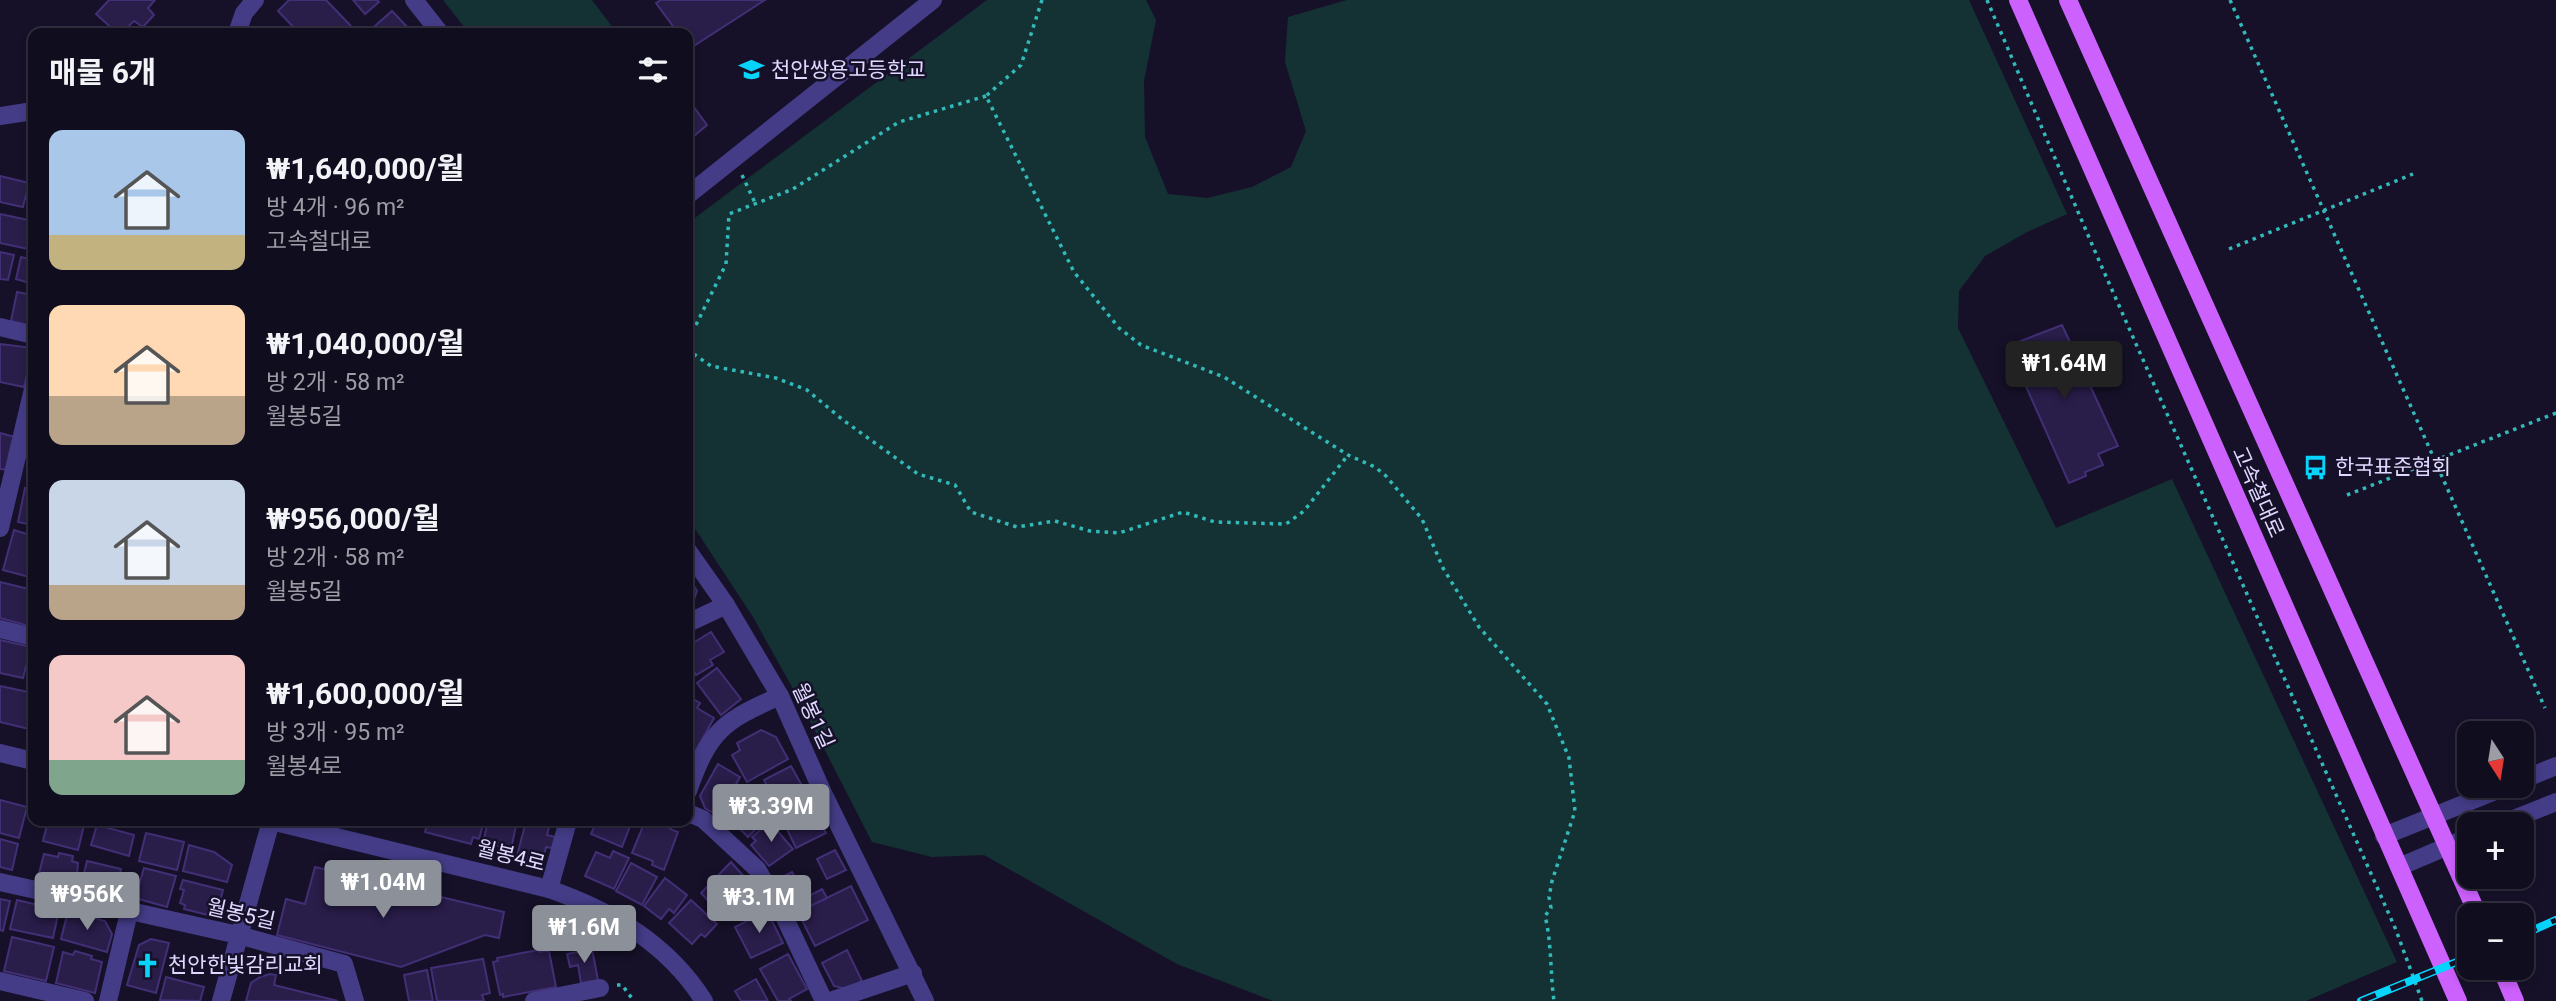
<!DOCTYPE html>
<html lang="ko">
<meta charset="utf-8">
<style>
:root{--surface:#100d1f;--page:#1e1b2c;--text:#f1f3f6;--muted:#9c9ca4;--line:#302d3d;--accent:#8c9099}
body{margin:0;font-family:Roboto,"Noto Sans KR",sans-serif;background:var(--page);color:var(--text);height:100vh;display:flex;flex-direction:column;font-size:26px;white-space:nowrap}
*{box-sizing:border-box;margin:0}
p{font-size:23px;color:var(--muted)}
.icon{flex:none;width:38px;height:38px;fill:none;stroke:currentColor;stroke-width:2;stroke-linecap:round;stroke-linejoin:round}
.map{position:relative;flex:1;overflow:hidden}
.panel{position:absolute;left:28px;top:28px;width:665px;height:798px;display:flex;flex-direction:column;background:var(--surface);border-radius:14px;box-shadow:0 4px 10px #0003,0 0 0 2px var(--line)}
.panel>*{flex:none}
.needle{width:46px;rotate:168deg}
.controls{position:absolute;left:2457px;top:721px;display:grid;gap:14px}
.controls a{display:grid;place-items:center;width:77px;height:77px;border-radius:14px;background:var(--surface);box-shadow:0 4px 10px #0003,0 0 0 2px var(--line);font-size:35px}
.price{position:absolute;translate:-50% -60px;padding:0 16px;border-radius:7px;background:var(--accent);color:#fff;font-size:23px;line-height:46px;filter:drop-shadow(0 2px 4px #0008)}
.price::after{content:'';position:absolute;left:50%;top:42px;width:21px;height:16px;margin-left:-10px;background:inherit;clip-path:polygon(0 0,100% 0,50% 100%)}
.price.on{background:#222;color:#fff}
ul{padding:0;list-style:none}
li{display:flex;align-items:center;gap:21px;height:175px;padding:0 21px}
li span{display:grid;place-items:center;flex:none;width:196px;height:140px;border-radius:14px;color:#555}
li>.icon{margin-inline-start:auto}
span .icon{width:84px;height:84px;fill:#fffc;stroke-width:1}
li b{font-size:30px}
h2{display:flex;justify-content:space-between;align-items:center;height:84px;padding:0 21px;font-size:30px}
.map>svg:first-child{display:block}
.green{fill:#143233}
.building{fill:#291d4a;stroke:#422f76;stroke-width:2}
.lines{fill:none;stroke-linecap:round;stroke-linejoin:round}
.path{stroke:#32baba;stroke-width:3.5;stroke-dasharray:3.5 5;stroke-linecap:butt}
.minor{stroke:#443c87;stroke-width:18}
.major{stroke:#cd61fd;stroke-width:18}
.rail-casing{stroke:#07d4fc;stroke-width:8}
.rail{stroke:#161129;stroke-width:5;stroke-dasharray:16;stroke-linecap:butt}
.labels{text-anchor:middle;dominant-baseline:central;stroke-width:5;stroke-linejoin:round;paint-order:stroke}
.poi-label{font-size:21px;fill:#e0d9ff;stroke:#161129;text-anchor:start}
.street-label{font-size:21px;fill:#e0d9ff;stroke:#161129}
</style>
<div class="map">
<svg width="2556" height="1001" viewBox="0 0 2556 1001">
<rect width="100%" height="100%" fill="#161129"/>
<g class="green">
<polygon points="443,0 592,0 617,33 469,33"/>
<polygon points="987,0 1146,0 1156,20 1144,81 1145,137 1168,194 1207,198 1252,187 1291,167 1306,131 1285,62 1288,17 1347,0 1969,0 2067,214 2027,232 1985,256 1959,291 1958,328 2056,528 2172,479 2397,962 2306,1001 1273,1001 1177,964 984,855 932,857 872,842 797,696 753,617 688,518 688,223"/>
</g>
<g class="building">
<polygon points="109,0 155,0 148,8 154,15 143,27 134,21 121,33 117,33 96,14"/>
<polygon points="289,0 326,0 351,26 344,33 299,33 278,11"/>
<polygon points="353,0 377,0 379,2 365,14"/>
<polygon points="661,0 765,0 689,49 688,33 678,33 656,3"/>
<polygon points="392,11 413,33 367,33"/>
<polygon points="688,99 707,125 688,141"/>
<polygon points="0,176 29,183 23,207 0,202"/>
<polygon points="0,214 33,221 33,250 0,243"/>
<polygon points="0,252 14,255 8,280 0,279"/>
<polygon points="21,257 33,260 33,284 16,279"/>
<polygon points="17,292 33,295 33,326 11,321"/>
<polygon points="2062,325 2118,446 2098,454 2103,465 2085,472 2086,476 2069,483 2008,346"/>
<polygon points="0,344 33,348 24,387 0,382"/>
<polygon points="0,433 15,437 8,470 0,469"/>
<polygon points="25,488 33,490 33,525 18,522"/>
<polygon points="14,530 33,536 33,578 3,570"/>
<polygon points="688,577 697,591 692,605 688,608"/>
<polygon points="0,582 33,590 33,627 0,618"/>
<polygon points="711,632 724,652 710,660 713,665 696,675 688,661 688,646"/>
<polygon points="0,640 31,647 23,678 0,673"/>
<polygon points="717,668 741,699 721,715 697,683"/>
<polygon points="0,686 33,693 33,730 0,722"/>
<polygon points="688,696 700,703 697,708 714,718 688,765"/>
<polygon points="761,730 776,737 788,759 747,782 732,755 740,750 737,743"/>
<polygon points="718,764 740,777 722,809 719,807 715,814 705,808 700,796"/>
<polygon points="791,766 810,800 782,815 764,780"/>
<polygon points="745,791 769,816 748,837 723,812"/>
<polygon points="0,800 27,807 19,838 0,833"/>
<polygon points="813,806 826,833 796,848 783,821"/>
<polygon points="48,821 85,821 78,850 43,841"/>
<polygon points="428,821 484,821 479,839 473,837 471,844 425,832"/>
<polygon points="488,821 517,821 511,849 483,843"/>
<polygon points="526,821 549,827 547,835 555,837 552,848 546,847 542,863 517,856"/>
<polygon points="597,821 632,821 622,847 591,834"/>
<polygon points="645,821 659,821 671,825 670,829 678,832 664,870 652,865 653,861 632,853"/>
<polygon points="770,822 793,849 769,866 751,845 756,841 752,837"/>
<polygon points="97,825 134,835 129,856 91,845"/>
<polygon points="146,833 184,842 177,870 139,861"/>
<polygon points="0,839 18,844 12,870 0,867"/>
<polygon points="189,845 214,852 232,865 227,882 183,871"/>
<polygon points="835,850 846,870 827,879 817,859"/>
<polygon points="613,851 629,858 614,889 585,876 596,852 610,858"/>
<polygon points="59,853 73,856 72,861 78,863 76,886 38,877 44,854 58,857"/>
<polygon points="87,861 121,869 118,881 113,880 109,897 80,890"/>
<polygon points="731,862 755,889 724,918 701,893"/>
<polygon points="631,863 657,877 642,905 616,891"/>
<polygon points="315,867 504,912 499,938 485,935 401,967 277,935 286,899 305,904"/>
<polygon points="144,868 176,876 167,907 135,898"/>
<polygon points="792,872 801,889 785,898 776,880"/>
<polygon points="665,878 687,895 674,913 669,909 661,919 644,906"/>
<polygon points="183,880 223,890 217,913 213,912 212,916 184,909 185,905 180,903 184,890 180,889"/>
<polygon points="851,886 868,920 815,946 798,912"/>
<polygon points="822,889 827,898 802,910 798,902"/>
<polygon points="0,899 10,901 3,931 0,930"/>
<polygon points="17,900 59,910 53,938 10,929"/>
<polygon points="691,900 717,924 705,937 701,934 692,944 669,923"/>
<polygon points="68,911 105,921 112,934 107,952 61,939"/>
<polygon points="767,911 783,943 751,958 735,927"/>
<polygon points="12,937 54,947 46,981 4,971"/>
<polygon points="151,939 169,943 156,993 127,985 139,945"/>
<polygon points="592,949 598,980 581,983 578,965 570,967 567,954"/>
<polygon points="538,950 539,952 549,951 556,987 503,997 503,994 500,995 493,962 498,961 497,958"/>
<polygon points="847,950 862,981 846,989 834,986 822,963"/>
<polygon points="75,951 92,956 91,959 102,962 95,993 56,983 63,952 73,955"/>
<polygon points="788,954 807,989 789,999 791,1001 778,1001 760,969"/>
<polygon points="483,959 490,993 482,995 484,1001 437,1001 431,968"/>
<polygon points="427,970 433,1001 409,1001 404,975"/>
<polygon points="270,974 276,975 274,985 338,1001 246,1001 251,983 260,977"/>
<polygon points="166,977 204,987 200,1001 160,1000"/>
<polygon points="756,979 768,1001 741,1001 735,991"/>
</g>
<g class="lines">
<g class="path">
<path d="M1042 0 1021 65 986 96 1074 272 1119 328 1141 345 1224 377 1348 455 1375 467 1386 476 1422 519 1443 568 1479 627 1547 704 1569 758 1575 811 1552 881 1549 897 1551 908 1545 916C1552 944 1550 973 1554 1001"/>
<polyline points="1987,0 2097,256 2396,930 2422,1001"/>
<polyline points="2230,0 2545,708"/>
<polyline points="986,96 899,122 793,189 729,214 726,264 690,337 695,355 711,366 776,378 807,390 843,420 918,474 955,485 971,512 1017,527 1055,521 1090,531 1119,533 1183,512 1215,522 1286,524 1304,511 1348,455"/>
<polyline points="742,175 756,205"/>
<polyline points="2229,249 2413,174"/>
<polyline points="2347,495 2556,413"/>
<polyline points="617,985 622,985 634,1001"/>
</g>
<g class="minor">
<polyline points="414,0 440,33"/>
<polyline points="237,33 244,13 255,0"/>
<polyline points="0,116 33,111"/>
<polyline points="688,195 933,0"/>
<polyline points="0,327 33,335"/>
<polyline points="0,528 33,389"/>
<polyline points="688,551 726,605 780,696 823,793 925,1001"/>
<polyline points="688,623 726,605"/>
<polyline points="0,629 33,637"/>
<polyline points="0,753 33,761"/>
<polyline points="2522,780 2556,766"/>
<path d="M688 791C709 731 723 721 780 696"/>
<polyline points="688,813 703,819 757,869 783,914 824,1001"/>
<path d="M271 821 549 889C612 911 668 944 704 1001"/>
<polyline points="2501,824 2556,802"/>
<polyline points="2384,836 2508,786"/>
<polyline points="2399,867 2469,837"/>
<polyline points="0,882 238,935 344,964 355,1001"/>
<polyline points="549,889 568,821"/>
<polyline points="0,981 85,1001"/>
<polyline points="108,1001 129,912"/>
<polyline points="221,1001 271,821"/>
<polyline points="534,1001 600,988"/>
<polyline points="830,1001 913,973"/>
</g>
<g class="major">
<polyline points="2018,0 2458,1001"/>
<polyline points="2068,0 2478,915"/>
<polyline points="2501,968 2515,1001"/>
</g>
<defs>
<g id="rail">
<polyline points="2522,935 2556,920"/>
<polyline points="2361,1001 2469,957"/>
</g>
</defs>
<use href="#rail" class="rail-casing"/>
<use href="#rail" class="rail"/>
</g>
<defs>
<symbol id="school-bare" viewBox="-9 -9 18 18"><path d="M0-5L7-2L0 1L-7-2ZM-4 1L0 2.5L4 1V4Q0 6-4 4Z" fill="#07d4fc" stroke="#161129" stroke-width="2.5" paint-order="stroke"/></symbol>
<symbol id="bus-bare" viewBox="-9 -9 18 18"><path d="M-5-6H5V4H4V6H2V4H-2V6H-4V4H-5ZM-3.5-4V0h7V-4ZM-3.5 1.2v1.5H-2V1.2ZM2 1.2v1.5H3.5V1.2Z" fill="#07d4fc" stroke="#161129" stroke-width="2.5" paint-order="stroke"/></symbol>
<symbol id="church-bare" viewBox="-9 -9 18 18"><path d="M-1.2-6h2.4v3.5h3.3v2.4h-3.3V6h-2.4V-.1h-3.3v-2.4h3.3Z" fill="#07d4fc" stroke="#161129" stroke-width="2.5" paint-order="stroke"/></symbol>
</defs>
<g fill-rule="evenodd">
<use href="#school-bare" x="734" y="52" width="35" height="35"/>
<use href="#bus-bare" x="2298" y="450" width="35" height="35"/>
<use href="#church-bare" x="130" y="948" width="35" height="35"/>
</g>
<g class="labels">
<g class="poi-label">
<text x="771" y="70">천안쌍용고등학교</text>
<text x="2335" y="467">한국표준협회</text>
<text x="168" y="965">천안한빛감리교회</text>
</g>
<g class="street-label">
<text transform="translate(2258 492) rotate(66)">고속철대로</text>
<text transform="translate(813 716) rotate(65)">월봉1길</text>
<text transform="translate(511 856) rotate(14)">월봉4로</text>
<text transform="translate(241 914) rotate(13)">월봉5길</text>
</g>
</g>
</svg>
<div class="controls">
<a><svg class="needle" viewBox="-14 -14 28 28"><path d="M0-13l5 13h-10z" fill="#e53935"/><path d="M0 13l5-13h-10z" fill="#9c9ca4"/></svg></a>
<a>+</a>
<a>−</a>
</div>
<b class="price on" style="left:2064px;top:401px">₩1.64M</b>
<b class="price" style="left:771px;top:844px">₩3.39M</b>
<b class="price" style="left:383px;top:920px">₩1.04M</b>
<b class="price" style="left:87px;top:932px">₩956K</b>
<b class="price" style="left:759px;top:935px">₩3.1M</b>
<b class="price" style="left:584px;top:965px">₩1.6M</b>
<section class="panel">
<h2>매물 6개<svg class="icon" aria-label="filters" viewBox="0 0 24 24"><path d="M4 7h16M4 17h16"/><circle cx="9" cy="7" r="2"/><circle cx="15" cy="17" r="2"/></svg></h2>
<ul>
<li><span style="background:linear-gradient(#a9c7e8 75%,#c2b280 0)"><svg class="icon" aria-label="home" viewBox="0 0 24 24"><path d="M3 11l9-7 9 7M6 9v11h12V9"/></svg></span><div><b>₩1,640,000/월</b><p>방 4개 · 96 m²</p><p>고속철대로</p></div></li>
<li><span style="background:linear-gradient(#ffd9b3 65%,#b9a48a 0)"><svg class="icon" aria-label="home" viewBox="0 0 24 24"><path d="M3 11l9-7 9 7M6 9v11h12V9"/></svg></span><div><b>₩1,040,000/월</b><p>방 2개 · 58 m²</p><p>월봉5길</p></div></li>
<li><span style="background:linear-gradient(#c9d6e8 75%,#b9a48a 0)"><svg class="icon" aria-label="home" viewBox="0 0 24 24"><path d="M3 11l9-7 9 7M6 9v11h12V9"/></svg></span><div><b>₩956,000/월</b><p>방 2개 · 58 m²</p><p>월봉5길</p></div></li>
<li><span style="background:linear-gradient(#f6c9c9 75%,#7fa58c 0)"><svg class="icon" aria-label="home" viewBox="0 0 24 24"><path d="M3 11l9-7 9 7M6 9v11h12V9"/></svg></span><div><b>₩1,600,000/월</b><p>방 3개 · 95 m²</p><p>월봉4로</p></div></li>
</ul>
</section>
</div>
